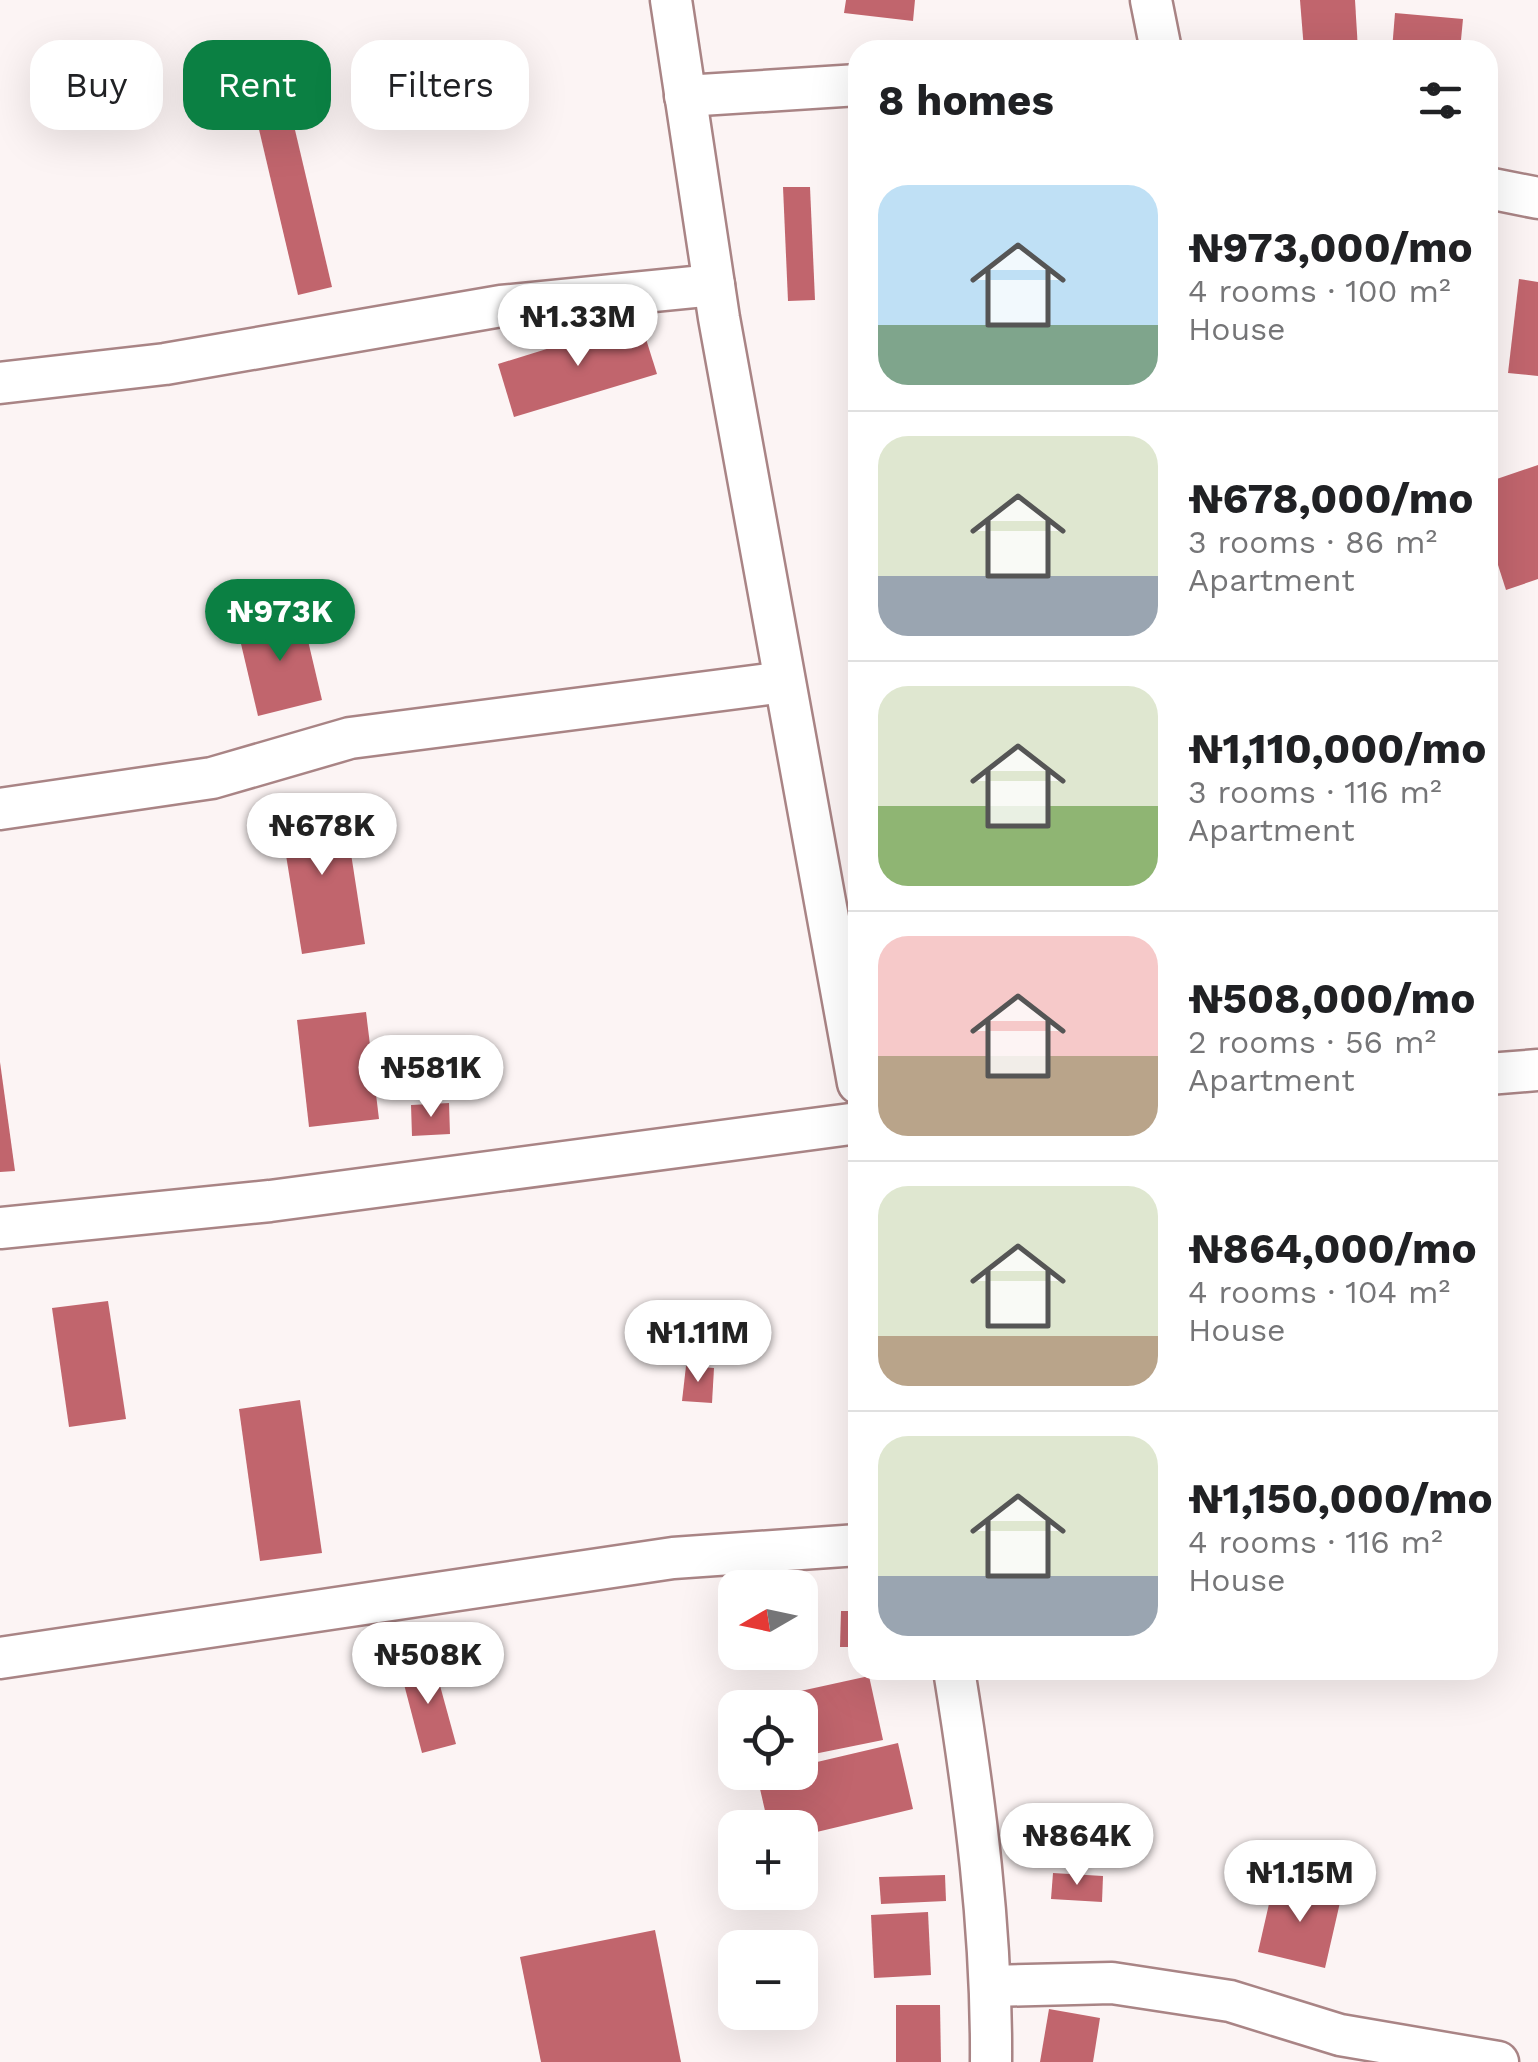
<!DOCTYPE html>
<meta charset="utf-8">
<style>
:root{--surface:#fff;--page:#f2f2f2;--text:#202124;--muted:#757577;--line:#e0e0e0;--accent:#0b8043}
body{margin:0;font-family:"Work Sans",sans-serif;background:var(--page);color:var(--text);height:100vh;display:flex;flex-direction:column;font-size:38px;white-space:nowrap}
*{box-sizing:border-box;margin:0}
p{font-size:32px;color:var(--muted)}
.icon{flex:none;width:55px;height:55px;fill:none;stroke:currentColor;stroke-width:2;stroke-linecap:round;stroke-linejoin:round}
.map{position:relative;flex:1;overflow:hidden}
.side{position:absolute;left:848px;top:40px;width:650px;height:1640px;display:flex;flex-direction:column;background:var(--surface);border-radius:30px;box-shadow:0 10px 40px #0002}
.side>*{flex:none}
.top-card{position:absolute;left:30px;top:40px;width:668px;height:90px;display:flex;gap:20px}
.needle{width:65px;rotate:261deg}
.fabs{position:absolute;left:718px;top:1570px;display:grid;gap:20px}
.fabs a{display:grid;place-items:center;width:100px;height:100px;border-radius:20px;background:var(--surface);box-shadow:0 10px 40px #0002;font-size:50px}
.price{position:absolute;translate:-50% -85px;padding:0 22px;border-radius:35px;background:#fff;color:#222;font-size:32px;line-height:65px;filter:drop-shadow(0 2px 5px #0008)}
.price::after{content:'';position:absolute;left:50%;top:60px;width:30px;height:22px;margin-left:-15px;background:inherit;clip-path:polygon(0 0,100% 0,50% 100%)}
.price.active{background:var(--accent);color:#fff}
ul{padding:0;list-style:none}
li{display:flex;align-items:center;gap:30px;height:250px;padding:0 30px}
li+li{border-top:2px solid var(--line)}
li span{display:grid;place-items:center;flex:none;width:280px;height:200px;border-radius:30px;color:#555}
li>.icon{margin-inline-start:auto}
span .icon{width:120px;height:120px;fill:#fffc;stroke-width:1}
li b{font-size:42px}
h2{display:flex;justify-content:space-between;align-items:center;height:120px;padding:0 30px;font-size:42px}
.chip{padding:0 35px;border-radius:30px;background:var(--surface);box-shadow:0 10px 40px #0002;font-size:35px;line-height:90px}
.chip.active{background:var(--accent);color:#fff}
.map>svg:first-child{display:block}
.building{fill:#c1656d}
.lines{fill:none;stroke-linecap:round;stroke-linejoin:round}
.minor-casing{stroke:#a98485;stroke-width:45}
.minor{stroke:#fff;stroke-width:40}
</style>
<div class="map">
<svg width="1538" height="2062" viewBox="0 0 1538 2062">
<rect width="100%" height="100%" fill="#fcf4f4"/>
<g class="building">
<polygon points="846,0 915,0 913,21 844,13"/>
<polygon points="1300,0 1355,0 1358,50 1304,50"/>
<polygon points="1395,13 1463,19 1460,50 1392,50"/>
<polygon points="291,113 332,287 298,295 257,121"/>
<polygon points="783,187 810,187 815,300 788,301"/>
<polygon points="1519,279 1538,282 1538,376 1508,373"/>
<polygon points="640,320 657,374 514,417 498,364"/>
<polygon points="1538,465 1538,579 1506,590 1488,534 1488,482"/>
<polygon points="301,611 322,700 258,716 237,627"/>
<polygon points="343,802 365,944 302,954 279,812"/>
<polygon points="366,1012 379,1119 309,1127 297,1020"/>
<polygon points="0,1062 15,1171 0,1172"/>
<polygon points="449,1103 450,1134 412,1136 411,1105"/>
<polygon points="108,1301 126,1419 69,1427 52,1308"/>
<polygon points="686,1366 714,1368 712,1403 682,1401"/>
<polygon points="300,1400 322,1553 260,1561 239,1409"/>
<polygon points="841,1611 858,1611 858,1647 840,1647"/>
<polygon points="433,1660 456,1744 422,1753 400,1669"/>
<polygon points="869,1676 883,1740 809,1755 796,1692"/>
<polygon points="898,1743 913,1809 800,1836 800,1828 769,1828 757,1776 800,1772 800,1766"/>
<polygon points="1053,1873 1103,1876 1102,1902 1051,1899"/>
<polygon points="945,1875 946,1901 881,1904 879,1877"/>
<polygon points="1274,1882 1341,1898 1325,1968 1258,1952"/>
<polygon points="928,1912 931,1975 874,1978 871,1915"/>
<polygon points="655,1930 681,2062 541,2062 520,1957"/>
<polygon points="896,2005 940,2005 941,2062 896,2062"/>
<polygon points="1049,2009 1100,2018 1093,2062 1040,2062"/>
</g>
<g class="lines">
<defs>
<g id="minor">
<polyline points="671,0 719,318 858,1083"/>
<polyline points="1151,0 1161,50"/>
<polyline points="685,96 858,85"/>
<polyline points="1488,188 1538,198"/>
<polyline points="0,383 165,364 501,306 714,285"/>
<polyline points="0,809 212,778 350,738 784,682"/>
<polyline points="1488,1074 1538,1070"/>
<polyline points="0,1228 270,1201 858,1123"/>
<polyline points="0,1658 673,1558 858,1545"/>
<path d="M954 1670C975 1800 992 1930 991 2062"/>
<polyline points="991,1986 1112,1983 1230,2001 1340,2035 1498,2062"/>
</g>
</defs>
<use href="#minor" class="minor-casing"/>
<use href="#minor" class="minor"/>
</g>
</svg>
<div class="fabs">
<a><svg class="needle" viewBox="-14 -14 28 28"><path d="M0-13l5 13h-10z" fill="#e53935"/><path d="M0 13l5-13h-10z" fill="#757577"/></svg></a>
<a><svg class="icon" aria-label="locate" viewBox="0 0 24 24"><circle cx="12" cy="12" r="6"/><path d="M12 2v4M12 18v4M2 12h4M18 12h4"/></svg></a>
<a>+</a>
<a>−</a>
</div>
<b class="price" style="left:578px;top:369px">₦1.33M</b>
<b class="price active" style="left:280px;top:664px">₦973K</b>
<b class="price" style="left:322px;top:878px">₦678K</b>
<b class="price" style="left:431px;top:1120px">₦581K</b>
<b class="price" style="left:698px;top:1385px">₦1.11M</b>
<b class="price" style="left:428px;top:1707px">₦508K</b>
<b class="price" style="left:1077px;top:1888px">₦864K</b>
<b class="price" style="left:1300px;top:1925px">₦1.15M</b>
<div class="top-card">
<a class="chip">Buy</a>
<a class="chip active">Rent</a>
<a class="chip">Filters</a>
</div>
<section class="side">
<h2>8 homes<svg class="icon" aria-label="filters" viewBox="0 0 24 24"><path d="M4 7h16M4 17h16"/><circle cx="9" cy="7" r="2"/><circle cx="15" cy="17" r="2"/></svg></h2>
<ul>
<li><span style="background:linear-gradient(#bfe0f5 70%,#7fa58c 0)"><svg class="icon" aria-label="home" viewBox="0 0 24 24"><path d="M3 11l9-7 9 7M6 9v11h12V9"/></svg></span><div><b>₦973,000/mo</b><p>4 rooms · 100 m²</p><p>House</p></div></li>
<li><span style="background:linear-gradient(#dfe7d0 70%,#9aa5b1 0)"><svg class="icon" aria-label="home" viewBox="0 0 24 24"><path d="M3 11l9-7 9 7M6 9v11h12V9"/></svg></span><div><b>₦678,000/mo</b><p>3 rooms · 86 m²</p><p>Apartment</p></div></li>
<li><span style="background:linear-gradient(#dfe7d0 60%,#8fb573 0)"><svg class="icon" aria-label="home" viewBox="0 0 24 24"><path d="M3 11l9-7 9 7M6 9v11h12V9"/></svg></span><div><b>₦1,110,000/mo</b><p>3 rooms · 116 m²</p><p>Apartment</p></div></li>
<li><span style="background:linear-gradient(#f6c9c9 60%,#b9a48a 0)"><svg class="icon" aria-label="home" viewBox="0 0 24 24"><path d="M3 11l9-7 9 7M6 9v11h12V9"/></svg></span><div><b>₦508,000/mo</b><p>2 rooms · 56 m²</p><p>Apartment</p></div></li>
<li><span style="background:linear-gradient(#dfe7d0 75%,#b9a48a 0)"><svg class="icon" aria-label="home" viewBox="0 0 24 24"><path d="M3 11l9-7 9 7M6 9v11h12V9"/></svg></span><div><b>₦864,000/mo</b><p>4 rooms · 104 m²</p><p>House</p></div></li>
<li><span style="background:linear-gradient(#dfe7d0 70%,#9aa5b1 0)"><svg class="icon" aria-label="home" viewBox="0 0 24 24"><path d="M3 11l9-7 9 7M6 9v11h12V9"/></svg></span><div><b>₦1,150,000/mo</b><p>4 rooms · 116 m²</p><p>House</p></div></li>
</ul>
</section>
</div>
